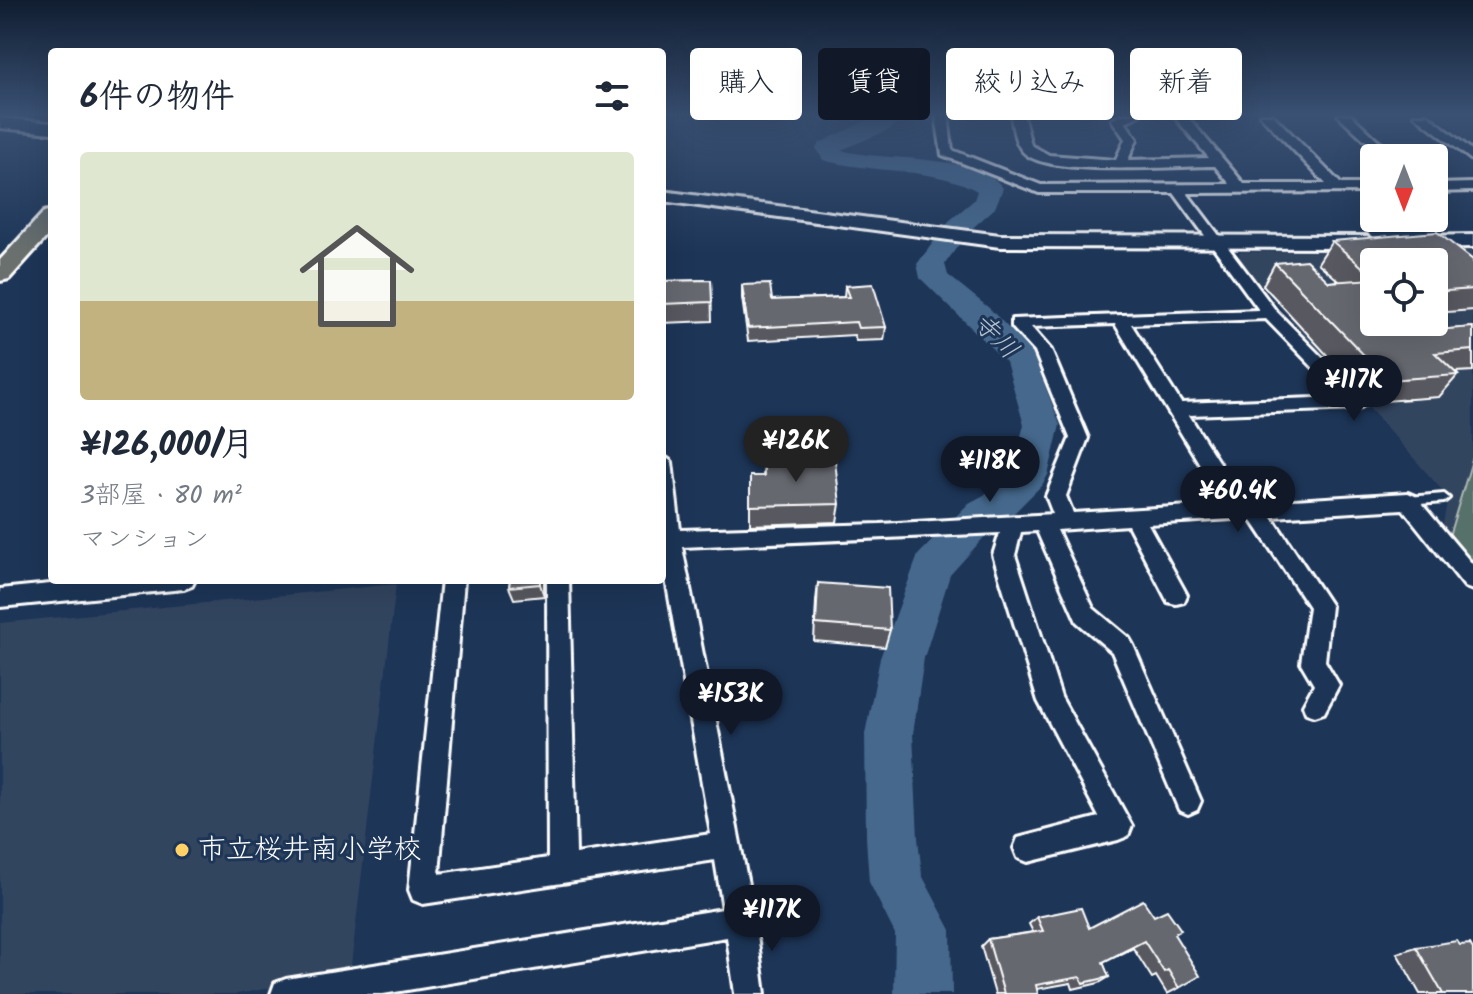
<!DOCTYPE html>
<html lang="ja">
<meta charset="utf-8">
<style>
:root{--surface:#fff;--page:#f6f6f7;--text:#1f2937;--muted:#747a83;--line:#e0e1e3;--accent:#111827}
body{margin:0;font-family:Kalam,"Klee One",sans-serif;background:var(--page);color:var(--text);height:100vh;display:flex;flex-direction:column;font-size:30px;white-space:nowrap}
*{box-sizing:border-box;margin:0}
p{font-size:26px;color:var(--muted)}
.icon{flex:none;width:44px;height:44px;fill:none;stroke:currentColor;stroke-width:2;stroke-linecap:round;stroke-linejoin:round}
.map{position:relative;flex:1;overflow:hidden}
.sheet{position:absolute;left:48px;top:48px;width:618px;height:536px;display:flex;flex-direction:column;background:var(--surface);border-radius:8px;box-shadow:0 8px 32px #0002}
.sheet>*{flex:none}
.banner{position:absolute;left:690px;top:48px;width:662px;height:72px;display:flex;gap:16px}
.needle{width:52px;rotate:180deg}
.fabs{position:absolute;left:1360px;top:144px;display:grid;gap:16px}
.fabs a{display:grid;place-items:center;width:88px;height:88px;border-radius:8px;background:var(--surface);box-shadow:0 8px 32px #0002;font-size:40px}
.price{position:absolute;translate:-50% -68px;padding:0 18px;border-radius:28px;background:var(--accent);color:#fff;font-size:26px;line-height:52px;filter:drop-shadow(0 2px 4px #0008)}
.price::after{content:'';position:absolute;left:50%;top:48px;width:24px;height:18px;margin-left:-12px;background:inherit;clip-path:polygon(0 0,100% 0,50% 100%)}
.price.active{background:#222;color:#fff}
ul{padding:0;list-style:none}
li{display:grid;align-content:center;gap:16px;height:424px;padding:0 32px}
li+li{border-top:2px solid var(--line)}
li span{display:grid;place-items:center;height:248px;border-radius:8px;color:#555}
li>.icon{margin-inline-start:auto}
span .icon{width:144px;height:144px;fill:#fffc;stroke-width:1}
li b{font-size:34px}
h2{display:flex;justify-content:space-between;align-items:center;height:96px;padding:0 32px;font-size:34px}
.tag{padding:0 28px;border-radius:8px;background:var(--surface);box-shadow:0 8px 32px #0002;font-size:28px;line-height:72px}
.tag.active{background:var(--accent);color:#fff}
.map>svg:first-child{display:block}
.built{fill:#33445e;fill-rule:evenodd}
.green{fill:#576f6b;stroke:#abb7b5;stroke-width:2}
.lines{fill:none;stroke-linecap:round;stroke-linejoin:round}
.river{fill:#45688c;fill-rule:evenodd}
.service-casing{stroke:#fff;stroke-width:6}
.minor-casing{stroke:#fff;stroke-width:6}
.tertiary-casing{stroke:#fff;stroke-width:6}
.primary-casing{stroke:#fff;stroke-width:6}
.service{fill:#1d3557;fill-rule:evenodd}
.minor{fill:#1d3557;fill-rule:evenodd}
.tertiary{fill:#1d3557;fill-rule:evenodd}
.primary{fill:#6b706d;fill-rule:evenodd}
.wall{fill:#585960;stroke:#fff;stroke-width:2}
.shaded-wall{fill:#47494e;stroke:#fff;stroke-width:2}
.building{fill:#666870;stroke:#fff;stroke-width:2}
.poi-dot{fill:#ffd166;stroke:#1d3557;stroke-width:3}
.labels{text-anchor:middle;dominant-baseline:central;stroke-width:6;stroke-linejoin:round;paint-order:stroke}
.water-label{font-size:26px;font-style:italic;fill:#b5c3d1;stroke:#1d3557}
.near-poi-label{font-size:28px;fill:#fff;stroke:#1d3557;text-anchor:start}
</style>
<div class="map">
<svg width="1473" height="994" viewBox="0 0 1473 994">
<rect width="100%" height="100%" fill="#1d3557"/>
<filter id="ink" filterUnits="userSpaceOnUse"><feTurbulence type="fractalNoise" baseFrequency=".0125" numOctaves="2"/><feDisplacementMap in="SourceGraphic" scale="16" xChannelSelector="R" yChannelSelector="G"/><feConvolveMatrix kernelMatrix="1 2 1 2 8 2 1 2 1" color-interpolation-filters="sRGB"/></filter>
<g filter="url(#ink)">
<g class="built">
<path d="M1473 249V573L1441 534 1448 497 1240 262 1239 252ZM1374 262H1434V322H1374Z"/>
<polygon points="396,584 350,974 237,994 0,994 0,623"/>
</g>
<polygon class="green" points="1473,457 1473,565 1449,536"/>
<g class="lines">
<path class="river" d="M878 115H901L891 129 841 150C881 162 978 152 1003 188L995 208 967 233 945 264 948 275 989 308 1032 352 1060 425 1048 475 1042 485 1012 515 997 523 950 575 924 658 913 734 918 838 922 875 951 930 952 994H894L895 934 869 882 866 838 865 734 880 658 918 555 969 503 984 495 1012 469 1024 425 1006 362 920 278 917 264 949 221 974 200 977 191C941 168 868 173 823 160L816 148 820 143Z"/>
<defs>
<polygon id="service" points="1444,494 1449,498 1444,502 1408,505 1404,504 1403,501 1404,498 1408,497"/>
<g id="minor">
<path d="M936 115H948L952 150 1041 185 1230 184 1215 166C1176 166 1056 176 1027 155 1015 147 1013 129 1011 115H1023L1031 145 1049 155 1116 160 1125 139 1112 120 1121 115H1140L1125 122 1137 139 1128 160 1209 158 1173 115H1186L1244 184H1326L1260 115H1273L1341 184H1374V192L1187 193 1276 311 1367 403 1358 409 1189 415 1244 503 1408 493 1415 496 1473 565V590L1465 587 1403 509 1272 517 1331 606 1325 661 1339 685 1324 713 1315 716 1306 713 1303 705 1314 685 1301 663 1309 607 1250 518 1148 524 1187 595 1184 602 1176 604 1168 602 1128 525 1057 530 1093 608 1129 638 1133 645 1201 801 1197 810 1188 814 1179 810 1112 652 1077 622 1037 531 1021 532 1015 555 1061 697 1132 826 1128 836 1118 840 1028 862 1018 858 1014 848 1018 838 1099 817 1038 701 993 555 1000 533 682 547 755 920 765 994H735L727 937 383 994H271L275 983 286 979 723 909 715 860 423 904 413 900 409 890 442 580H464L439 874 548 858 547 580H569L576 854 711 834 662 557V455L672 462 680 530 880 524 1053 514 1046 496 1070 438 1035 352 1012 327V319L1259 310 1174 193H1039L942 155ZM1266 319 1342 397 1181 403 1131 324ZM1115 324 1224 504 1073 513 1066 496 1088 438 1051 350 1031 327Z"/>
<polygon points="1338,115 1351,115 1397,158 1384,158"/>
<polygon points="1414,115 1428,115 1473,151 1473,161"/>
<polygon points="1473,183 1473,191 1434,192 1434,184"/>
<polygon points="91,580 195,580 192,586 184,589 0,607 0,589"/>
</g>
<g id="tertiary">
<polygon points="0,118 52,123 52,133 0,128"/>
<polygon points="662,191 1000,235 1367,236 1376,242 1367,248 1000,247 662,201"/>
<polygon points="1473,235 1473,247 1415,248 1406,242 1415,236"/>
</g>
<polygon id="primary" points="52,210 52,231 9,279 0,281 0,260 44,212"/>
</defs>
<use href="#service" class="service-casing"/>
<use href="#minor" class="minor-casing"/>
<use href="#tertiary" class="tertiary-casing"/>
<use href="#primary" class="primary-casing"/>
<use href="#service" class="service"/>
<use href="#minor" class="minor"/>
<use href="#tertiary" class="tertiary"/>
<use href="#primary" class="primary"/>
</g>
<g class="wall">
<polygon points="1332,241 1473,260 1473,310 1434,313 1434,262 1374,262 1374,322 1412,332 1473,327 1473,371 1456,372 1458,375 1439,397 1370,402 1263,285 1275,263 1329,282 1339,281 1318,263"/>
<polygon points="711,280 712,321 662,323 662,281"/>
<polygon points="742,285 772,300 844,297 845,286 886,327 884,340 856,341 854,335 748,341 742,298"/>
<polygon points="764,461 840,504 837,522 750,525 750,476 763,476"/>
<polygon points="510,580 544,580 544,596 514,599 509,587"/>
<polygon points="818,583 890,630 885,647 814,641 816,601"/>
<polygon points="1154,916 1174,934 1179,988 1167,994 1156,976 1152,978 1133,948 1103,963 1109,977 1099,983 1073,989 1071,983 1037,989 1038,994 995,994 981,946 988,939 1033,932 1029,924 1037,917 1089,928"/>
<polygon points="1416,947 1473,994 1420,994 1397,953"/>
</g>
<polygon class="shaded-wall" points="540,580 544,580 544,596 540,584"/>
<g class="building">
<polygon points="1437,232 1473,260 1473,289 1434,292 1434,262 1374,262 1374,277 1332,241"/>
<polygon points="1306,260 1329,282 1374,279 1374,322 1402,322 1412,332 1473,327 1473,350 1435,353 1458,375 1388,380 1275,263"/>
<polygon points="711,280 712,302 662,304 662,281"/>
<polygon points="770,284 772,300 849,297 845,286 873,284 886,327 858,328 856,322 748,328 742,285"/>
<polygon points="764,461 835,461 840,504 750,506 750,476 764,476"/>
<polygon points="510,580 540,580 540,584 509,587"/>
<polygon points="818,583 888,588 890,630 816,624"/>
<polygon points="1143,900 1154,916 1167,910 1181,930 1174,934 1200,976 1179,988 1168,970 1164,972 1144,941 1103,962 1109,977 1083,983 1080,977 1036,985 1038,994 1004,994 988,939 1043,931 1037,917 1081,908 1089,928"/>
<polygon points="1457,941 1460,945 1470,944 1473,949 1473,994 1443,994 1416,947"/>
</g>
</g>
<linearGradient id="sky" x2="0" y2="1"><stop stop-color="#101d30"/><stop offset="0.45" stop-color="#3a5174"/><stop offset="1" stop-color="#3a5174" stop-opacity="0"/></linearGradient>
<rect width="1473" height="254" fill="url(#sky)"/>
<circle class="poi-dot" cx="182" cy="850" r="8"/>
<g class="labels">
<g class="water-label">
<text transform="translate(995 337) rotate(45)">寺川</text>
</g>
<g class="near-poi-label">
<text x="198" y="850">市立桜井南小学校</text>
</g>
</g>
</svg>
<div class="fabs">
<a><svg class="needle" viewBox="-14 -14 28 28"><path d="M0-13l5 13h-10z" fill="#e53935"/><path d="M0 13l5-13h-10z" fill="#747a83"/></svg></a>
<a><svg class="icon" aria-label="locate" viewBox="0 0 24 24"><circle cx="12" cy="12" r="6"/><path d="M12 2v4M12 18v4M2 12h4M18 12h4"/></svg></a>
</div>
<b class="price" style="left:1354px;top:423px">¥117K</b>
<b class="price active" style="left:796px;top:484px">¥126K</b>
<b class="price" style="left:990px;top:504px">¥118K</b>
<b class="price" style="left:1238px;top:534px">¥60.4K</b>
<b class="price" style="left:731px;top:737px">¥153K</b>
<b class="price" style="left:772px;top:953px">¥117K</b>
<div class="banner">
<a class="tag">購入</a>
<a class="tag active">賃貸</a>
<a class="tag">絞り込み</a>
<a class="tag">新着</a>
</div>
<section class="sheet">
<h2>6件の物件<svg class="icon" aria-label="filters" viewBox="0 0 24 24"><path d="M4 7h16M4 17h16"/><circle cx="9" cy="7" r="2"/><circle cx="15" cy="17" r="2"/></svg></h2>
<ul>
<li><span style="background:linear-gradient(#dfe7d0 60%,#c2b280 0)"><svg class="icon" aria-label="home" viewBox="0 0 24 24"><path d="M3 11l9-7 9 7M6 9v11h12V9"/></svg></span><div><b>¥126,000/月</b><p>3部屋 · 80 m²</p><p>マンション</p></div></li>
</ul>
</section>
</div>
